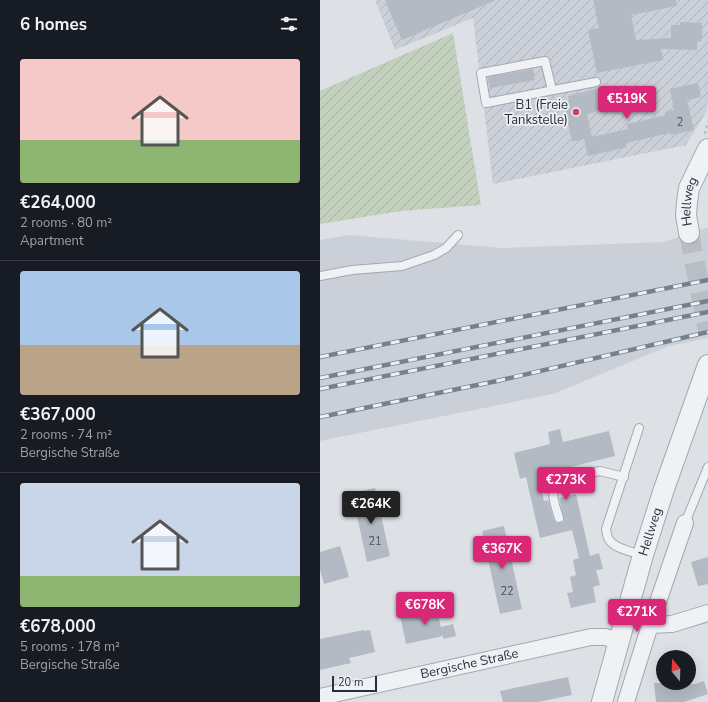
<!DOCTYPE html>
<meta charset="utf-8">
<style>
:root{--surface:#171b24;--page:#242831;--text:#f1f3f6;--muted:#9ea1a6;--line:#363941;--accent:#db2777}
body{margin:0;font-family:"Nunito Sans",sans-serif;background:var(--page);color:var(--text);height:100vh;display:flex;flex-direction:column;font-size:15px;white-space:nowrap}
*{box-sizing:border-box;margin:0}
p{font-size:13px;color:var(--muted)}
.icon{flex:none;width:22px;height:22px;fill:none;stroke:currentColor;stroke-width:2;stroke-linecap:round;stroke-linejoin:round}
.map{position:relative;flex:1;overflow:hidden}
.drawer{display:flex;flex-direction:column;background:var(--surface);width:320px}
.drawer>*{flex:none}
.needle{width:26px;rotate:341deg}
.tools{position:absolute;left:336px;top:650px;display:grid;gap:8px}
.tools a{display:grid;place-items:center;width:40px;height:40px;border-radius:50%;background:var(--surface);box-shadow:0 4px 16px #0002;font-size:20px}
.scale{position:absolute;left:12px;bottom:10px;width:45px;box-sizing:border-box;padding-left:4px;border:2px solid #272f3c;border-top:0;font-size:11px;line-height:14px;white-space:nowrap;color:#272f3c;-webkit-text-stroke:3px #eceff4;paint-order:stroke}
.price{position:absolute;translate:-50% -34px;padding:0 9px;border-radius:4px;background:var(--accent);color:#fff;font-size:13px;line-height:26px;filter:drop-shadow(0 1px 2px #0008)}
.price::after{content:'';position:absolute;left:50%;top:24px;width:12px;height:9px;margin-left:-6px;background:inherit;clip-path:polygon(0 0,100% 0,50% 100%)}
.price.active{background:#222;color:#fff}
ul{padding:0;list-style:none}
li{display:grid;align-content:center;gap:8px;height:212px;padding:0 20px}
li+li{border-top:1px solid var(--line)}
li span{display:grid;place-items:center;height:124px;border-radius:4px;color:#555}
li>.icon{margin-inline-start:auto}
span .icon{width:72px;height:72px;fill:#fffc;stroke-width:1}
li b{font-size:17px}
h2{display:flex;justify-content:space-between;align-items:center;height:48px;padding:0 20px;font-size:17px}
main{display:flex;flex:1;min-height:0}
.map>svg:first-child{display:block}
.built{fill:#cbd0d8}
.industrial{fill:url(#industrial-furrows)}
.garden{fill:url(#garden-furrows)}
.building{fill:#b4bac3}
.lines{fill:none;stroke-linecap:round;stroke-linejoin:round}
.tertiary-tunnel{stroke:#b9bdc4;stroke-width:20;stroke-dasharray:20 10;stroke-linecap:butt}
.service-casing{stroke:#a3a8b0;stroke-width:10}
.minor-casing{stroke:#a3a8b0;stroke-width:18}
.tertiary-casing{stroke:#a3a8b0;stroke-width:22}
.path{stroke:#bbbfc5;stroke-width:2.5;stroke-dasharray:3 3;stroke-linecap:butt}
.service{stroke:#eff1f5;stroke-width:8}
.minor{stroke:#eff1f5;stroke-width:16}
.tertiary{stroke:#eff1f5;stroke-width:20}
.rail-casing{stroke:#76818f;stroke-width:4.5}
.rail{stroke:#eceff4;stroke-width:3;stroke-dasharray:9;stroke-linecap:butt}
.poi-dot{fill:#ca425b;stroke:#eceff4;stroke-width:1.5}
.labels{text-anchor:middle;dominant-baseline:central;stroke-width:3.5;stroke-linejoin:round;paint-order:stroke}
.number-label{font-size:11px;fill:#4a525e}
.poi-label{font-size:13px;fill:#272f3c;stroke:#eceff4;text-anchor:end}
.street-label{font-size:13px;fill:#272f3c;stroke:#eceff4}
</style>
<main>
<section class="drawer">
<h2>6 homes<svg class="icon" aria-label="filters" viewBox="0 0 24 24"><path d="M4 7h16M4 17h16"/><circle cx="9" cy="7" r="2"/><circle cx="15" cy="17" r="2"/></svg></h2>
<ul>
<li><span style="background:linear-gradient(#f6c9c9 65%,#8fb573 0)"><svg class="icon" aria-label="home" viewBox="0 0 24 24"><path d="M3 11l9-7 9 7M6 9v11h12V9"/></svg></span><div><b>€264,000</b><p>2 rooms · 80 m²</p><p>Apartment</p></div></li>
<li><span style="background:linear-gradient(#a9c7e8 60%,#b9a48a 0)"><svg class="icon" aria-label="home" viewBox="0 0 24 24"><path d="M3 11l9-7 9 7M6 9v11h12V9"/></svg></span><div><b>€367,000</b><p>2 rooms · 74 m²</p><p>Bergische Straße</p></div></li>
<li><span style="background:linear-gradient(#c9d6e8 75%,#8fb573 0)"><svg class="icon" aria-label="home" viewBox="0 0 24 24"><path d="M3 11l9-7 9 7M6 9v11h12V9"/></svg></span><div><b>€678,000</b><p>5 rooms · 178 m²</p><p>Bergische Straße</p></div></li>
</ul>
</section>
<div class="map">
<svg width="388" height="702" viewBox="0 0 388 702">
<defs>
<pattern id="industrial-furrows" width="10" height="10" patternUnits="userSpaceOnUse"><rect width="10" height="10" fill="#cbd0d8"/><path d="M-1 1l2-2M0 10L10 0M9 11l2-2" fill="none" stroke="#aeb3ba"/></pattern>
<pattern id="garden-furrows" width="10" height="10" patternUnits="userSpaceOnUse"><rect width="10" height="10" fill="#c3d0be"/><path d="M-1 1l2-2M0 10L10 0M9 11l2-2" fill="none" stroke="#a8b3a4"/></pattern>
</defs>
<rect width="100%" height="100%" fill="#dde1e6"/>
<polygon class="built" points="388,227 388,338 349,346 233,394 0,441 0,240 29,235 182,248 344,242"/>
<polygon class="industrial" points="55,0 388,0 388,99 387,111 366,145 173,184 153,18 75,50"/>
<polygon class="garden" points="133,33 161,205 81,211 0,224 0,91"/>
<g class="building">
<polygon points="65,0 176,0 82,40"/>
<polygon points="273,0 356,0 357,6 311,15 316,40 351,38 351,25 360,25 360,22 382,23 382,41 377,41 377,50 341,49 343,60 277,73 268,30 279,28"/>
<polygon points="213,69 215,80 170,88 168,77"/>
<polygon points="378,83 381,97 367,100 374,130 351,135 350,133 306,143 307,147 268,156 264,139 252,142 245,109 250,108 248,96 288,86 293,108 267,114 272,137 308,129 307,124 346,115 345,112 354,110 350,89"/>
<polygon points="240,429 243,442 289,431 295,456 218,475 224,501 228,500 234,520 237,523 240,523 243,522 244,519 239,498 256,494 270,556 279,553 283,569 276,570 280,585 273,587 276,602 251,608 247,593 253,592 250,577 256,575 253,560 259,558 252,530 220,538 206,477 200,479 194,453 230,444 228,432"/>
<polygon points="55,488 70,556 47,562 32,493"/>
<polygon points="184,526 202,609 180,614 162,531"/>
<polygon points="20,546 29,577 4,584 0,570 0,552"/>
<polygon points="388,557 388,584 378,586 371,562"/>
<polygon points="116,607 121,627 133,624 136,636 123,639 123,636 86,644 80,615"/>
<polygon points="44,630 44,631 50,630 55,652 29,658 31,663 0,670 0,639"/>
<polygon points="248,677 252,695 218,702 183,702 180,691"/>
<polygon points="384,681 388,694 364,702 336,702 334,683 375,684"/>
</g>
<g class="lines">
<polyline class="tertiary-tunnel" points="369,233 388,331"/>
<defs>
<g id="service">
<polyline points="232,90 225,61 161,73 166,103 276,82"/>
<polyline points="0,276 32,270 82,266 114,255 126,248 138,235"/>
<path d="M319 428 286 529C287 534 287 538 290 541 296 549 313 552 322 555"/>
<path d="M239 518C235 504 227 489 242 479L280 471 304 477"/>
<polyline points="365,523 388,467"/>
</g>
<g id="minor">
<polyline points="330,625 352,624 388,613"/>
<path id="s1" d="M0 697 271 637H285L299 641"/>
<polyline points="306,702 330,625 365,523"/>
</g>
<g id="tertiary">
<path id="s2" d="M369 233 366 215 367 202 369 188 388 149"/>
<path id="s3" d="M282 702 323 555 344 489 388 365"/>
</g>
</defs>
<use href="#service" class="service-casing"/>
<use href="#minor" class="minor-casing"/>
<use href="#tertiary" class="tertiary-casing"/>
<polyline class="path" points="385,134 388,121"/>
<use href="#service" class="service"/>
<use href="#minor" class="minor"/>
<use href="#tertiary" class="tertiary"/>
<defs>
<g id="rail">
<polyline points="0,357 388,280"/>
<polyline points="0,378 388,301"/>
<polyline points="0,389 388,312"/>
<polyline points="0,417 177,381 388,332"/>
</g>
</defs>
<use href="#rail" class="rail-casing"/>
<use href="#rail" class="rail"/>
</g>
<circle class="poi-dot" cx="256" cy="112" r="4"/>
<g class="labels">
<g class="number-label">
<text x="360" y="122">2</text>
<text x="55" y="541">21</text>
<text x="187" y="591">22</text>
</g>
<g class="poi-label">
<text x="248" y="105">B1 (Freie<tspan x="248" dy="15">Tankstelle)</tspan></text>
</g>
<g class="street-label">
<text stroke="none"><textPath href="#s2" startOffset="32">Hellweg</textPath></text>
<text stroke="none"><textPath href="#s3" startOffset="177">Hellweg</textPath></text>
<text stroke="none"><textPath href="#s1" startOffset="153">Bergische Straße</textPath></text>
</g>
</g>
</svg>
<div class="tools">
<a><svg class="needle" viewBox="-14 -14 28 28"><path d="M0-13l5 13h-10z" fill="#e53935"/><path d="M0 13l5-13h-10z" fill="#9ea1a6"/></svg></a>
</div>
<div class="scale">20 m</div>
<b class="price" style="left:307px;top:120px">€519K</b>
<b class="price" style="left:246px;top:501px">€273K</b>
<b class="price active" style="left:51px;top:525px">€264K</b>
<b class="price" style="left:182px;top:570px">€367K</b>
<b class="price" style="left:105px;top:626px">€678K</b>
<b class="price" style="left:317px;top:633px">€271K</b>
</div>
</main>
